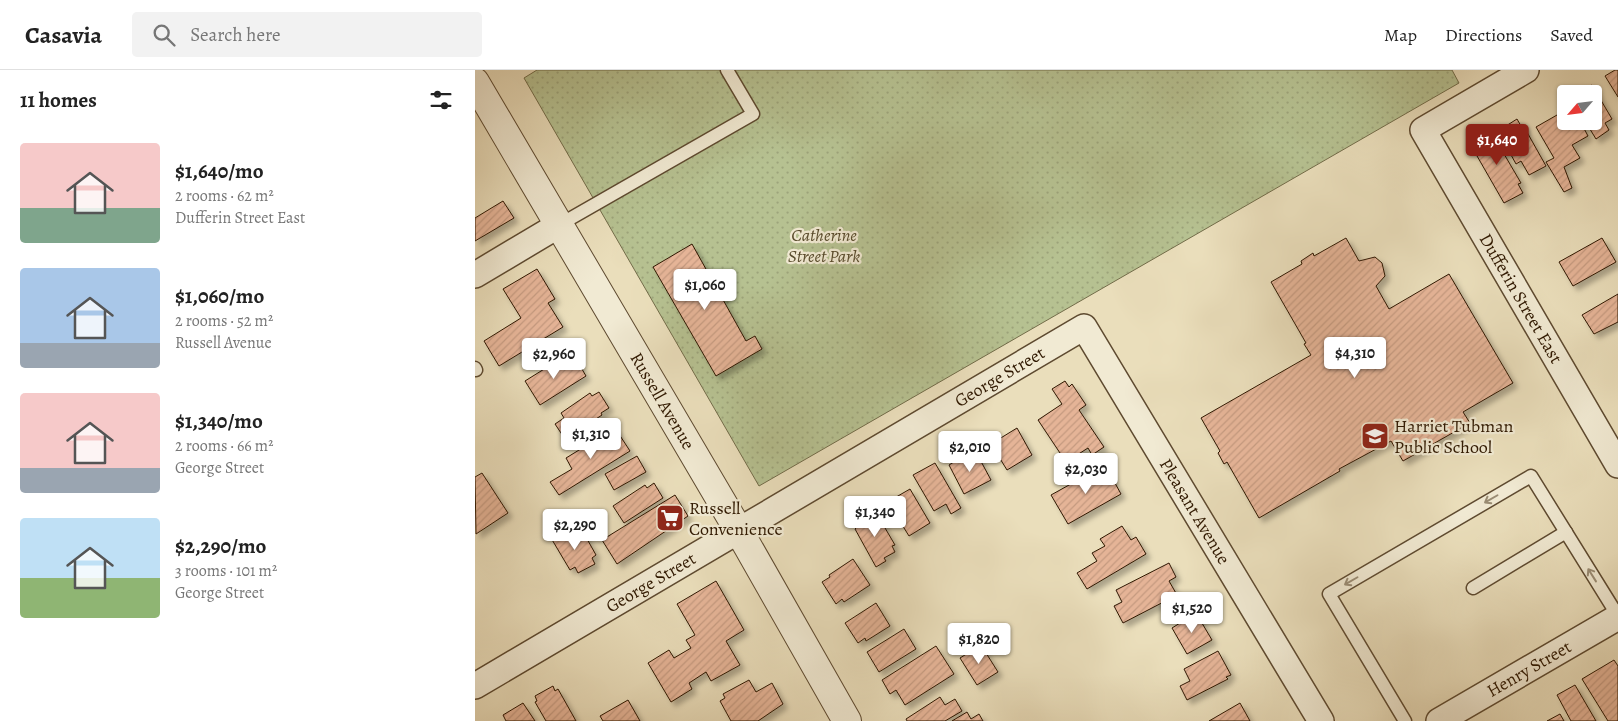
<!DOCTYPE html>
<meta charset="utf-8">
<style>
:root{--surface:#fff;--page:#f2f2f2;--text:#222;--muted:#767676;--line:#e0e0e0;--accent:#8f2418}
body{margin:0;font-family:Alegreya,serif;background:var(--page);color:var(--text);height:100vh;display:flex;flex-direction:column;font-size:19px;white-space:nowrap}
*{box-sizing:border-box;margin:0}
p{font-size:16px;color:var(--muted)}
.icon{flex:none;width:28px;height:28px;fill:none;stroke:currentColor;stroke-width:2;stroke-linecap:round;stroke-linejoin:round}
.map{position:relative;flex:1;overflow:hidden}
.sheet{display:flex;flex-direction:column;background:var(--surface);width:475px}
.sheet>*{flex:none}
.needle{width:32px;rotate:242deg}
.controls{position:absolute;left:1082px;top:15px;display:grid;gap:10px}
.controls a{display:grid;place-items:center;width:45px;height:45px;border-radius:5px;background:var(--surface);box-shadow:0 1px 4px #0004;font-size:25px}
.price{position:absolute;translate:-50% -42px;padding:0 11px;border-radius:5px;background:#fff;color:#222;font-size:16px;line-height:32px;filter:drop-shadow(0 1px 2px #0008)}
.price::after{content:'';position:absolute;left:50%;top:30px;width:15px;height:11px;margin-left:-8px;background:inherit;clip-path:polygon(0 0,100% 0,50% 100%)}
.price.current{background:var(--accent);color:#fff}
ul{padding:0;list-style:none}
li{display:flex;align-items:center;gap:15px;height:125px;padding:0 20px}
li span{display:grid;place-items:center;flex:none;width:140px;height:100px;border-radius:5px;color:#555}
li>.icon{margin-inline-start:auto}
span .icon{width:60px;height:60px;fill:#fffc;stroke-width:1}
li b{font-size:21px}
h2{display:flex;justify-content:space-between;align-items:center;height:60px;padding:0 20px;font-size:21px}
header{display:flex;align-items:center;gap:30px;box-sizing:border-box;height:70px;padding:0 25px;background:var(--surface);border-bottom:1px solid var(--line)}
header strong{font-size:24px}
nav{display:flex;gap:28px;margin-inline-start:auto;font-size:18px}
.search{width:350px;height:45px;background:var(--page);display:flex;align-items:center;gap:12px;box-sizing:border-box;padding:0 18px;border-radius:5px;color:var(--muted);font-size:19px}
main{display:flex;flex:1;min-height:0}
.map>svg:first-child{display:block}
.park{fill:url(#park-dots);stroke:#726c49}
.building{fill:url(#building-hatch);stroke:#2f1801;filter:url(#shadow)}
.lines{fill:none;stroke-linecap:round;stroke-linejoin:round}
.service-casing{stroke:#5e4a30;stroke-width:15}
.minor-casing{stroke:#5e4a30;stroke-width:28}
.tertiary-casing{stroke:#5e4a30;stroke-width:30}
.service{stroke:#f1ead3;stroke-width:12}
.minor{stroke:#f1ead3;stroke-width:25}
.tertiary{stroke:#f1ead3;stroke-width:28}
.oneway{stroke:#9a8c74}
.labels{text-anchor:middle;dominant-baseline:central;stroke-width:4.5;stroke-linejoin:round;paint-order:stroke}
.park-label{font-size:18px;font-style:italic;fill:#584b2c;stroke:#f1ead3}
.street-label{font-size:18px;fill:#2f1801;stroke:#f1ead3}
.poi-label{font-size:18px;fill:#2f1801;stroke:#f1ead3;text-anchor:start}
</style>
<header>
<strong>Casavia</strong>
<div class="search"><svg class="icon" aria-label="search" viewBox="0 0 24 24"><circle cx="10" cy="10" r="6"/><path d="M15 15l6 6"/></svg>Search here</div>
<nav><a>Map</a><a>Directions</a><a>Saved</a></nav>
</header>
<main>
<section class="sheet">
<h2>11 homes<svg class="icon" aria-label="filters" viewBox="0 0 24 24"><path d="M4 7h16M4 17h16"/><circle cx="9" cy="7" r="2"/><circle cx="15" cy="17" r="2"/></svg></h2>
<ul>
<li><span style="background:linear-gradient(#f6c9c9 65%,#7fa58c 0)"><svg class="icon" aria-label="home" viewBox="0 0 24 24"><path d="M3 11l9-7 9 7M6 9v11h12V9"/></svg></span><div><b>$1,640/mo</b><p>2 rooms · 62 m²</p><p>Dufferin Street East</p></div></li>
<li><span style="background:linear-gradient(#a9c7e8 75%,#9aa5b1 0)"><svg class="icon" aria-label="home" viewBox="0 0 24 24"><path d="M3 11l9-7 9 7M6 9v11h12V9"/></svg></span><div><b>$1,060/mo</b><p>2 rooms · 52 m²</p><p>Russell Avenue</p></div></li>
<li><span style="background:linear-gradient(#f6c9c9 75%,#9aa5b1 0)"><svg class="icon" aria-label="home" viewBox="0 0 24 24"><path d="M3 11l9-7 9 7M6 9v11h12V9"/></svg></span><div><b>$1,340/mo</b><p>2 rooms · 66 m²</p><p>George Street</p></div></li>
<li><span style="background:linear-gradient(#bfe0f5 60%,#8fb573 0)"><svg class="icon" aria-label="home" viewBox="0 0 24 24"><path d="M3 11l9-7 9 7M6 9v11h12V9"/></svg></span><div><b>$2,290/mo</b><p>3 rooms · 101 m²</p><p>George Street</p></div></li>
</ul>
</section>
<div class="map">
<svg width="1143" height="651" viewBox="0 0 1143 651">
<defs>
<pattern id="park-dots" width="8" height="8" patternUnits="userSpaceOnUse" patternTransform="scale(1.25)"><rect width="8" height="8" fill="#b6c191"/><path d="M2 2h.1M6 6h.1" fill="none" stroke="#9da57b" stroke-width="1.8" stroke-linecap="round"/></pattern>
<pattern id="building-hatch" width="6" height="6" patternUnits="userSpaceOnUse" patternTransform="scale(1.25)"><rect width="6" height="6" fill="#e5b497"/><path d="M-1 1l2-2M0 6l6-6M5 7l2-2" fill="none" stroke="#c59a80"/></pattern>
<filter id="shadow"><feDropShadow dx="4.5" dy="4.5" stdDeviation="2.5" flood-color="#0004"/></filter>
</defs>
<rect width="100%" height="100%" fill="#eadebb"/>
<filter id="stains"><feTurbulence type="fractalNoise" baseFrequency=".004" numOctaves="4"/><feColorMatrix values="0 0 0 0 .2 0 0 0 0 .09 0 0 0 0 .02 0 0 0 .5 -.17"/></filter>
<radialGradient id="worn" r=".72"><stop offset=".6" stop-color="#630" stop-opacity="0"/><stop offset="1" stop-color="#630" stop-opacity=".3"/></radialGradient>
<polygon class="park" points="62,0 977,0 984,13 284,416 49,8"/>
<g class="building">
<polygon points="1140,0 1143,0 1143,27 1130,6"/>
<polygon points="1117,15 1137,49 1130,53 1134,60 1121,69 1110,51 1119,51 1119,24 1101,24"/>
<polygon points="1089,41 1091,51 1105,51 1113,66 1097,75 1105,88 1089,97 1097,118 1089,122 1071,92 1079,88 1061,57"/>
<polygon points="1042,49 1046,56 1048,55 1071,96 1054,105 1046,91 1041,94 1023,61"/>
<polygon points="1015,60 1046,113 1043,114 1048,123 1029,133 994,72"/>
<polygon points="28,131 39,148 0,171 0,148"/>
<polygon points="871,168 884,191 900,187 907,193 910,206 901,216 914,239 974,204 1038,313 988,342 995,353 928,391 916,371 864,399 865,401 784,448 752,392 749,394 743,383 745,381 726,348 836,285 829,274 831,273 796,212 827,194 826,191 838,183 839,186"/>
<polygon points="1127,168 1141,192 1098,216 1084,192"/>
<polygon points="217,174 271,271 280,266 287,279 241,306 178,197"/>
<polygon points="62,199 80,229 73,233 88,257 24,296 9,271 46,248 28,219"/>
<polygon points="1143,224 1143,252 1119,264 1107,245"/>
<polygon points="90,286 97,298 104,294 111,306 65,335 50,311"/>
<polygon points="590,311 594,317 597,314 611,335 604,340 629,377 617,385 613,378 591,392 563,350 587,334 577,319"/>
<polygon points="124,322 134,338 126,343 127,345 90,369 80,354 89,348 86,343 115,323 117,326"/>
<polygon points="140,358 155,381 84,425 75,412 97,399 91,388"/>
<polygon points="542,358 557,385 532,400 516,374"/>
<polygon points="502,384 516,410 489,424 474,395 485,388 487,392"/>
<polygon points="162,386 171,402 139,420 130,404"/>
<polygon points="460,393 486,438 476,444 471,434 459,441 438,405"/>
<polygon points="630,395 646,424 593,454 576,425"/>
<polygon points="7,403 33,443 1,464 0,407"/>
<polygon points="179,413 188,428 149,453 138,436 170,415 172,418"/>
<polygon points="435,419 455,453 434,466 416,437 420,435 416,430"/>
<polygon points="200,425 213,446 142,494 127,470"/>
<polygon points="397,441 400,448 403,446 420,475 417,476 420,482 409,488 411,491 401,497 380,459 381,458 378,452"/>
<polygon points="647,456 656,470 661,467 671,484 612,519 602,503 622,491 617,483 630,476 625,469"/>
<polygon points="107,460 121,485 117,488 120,494 103,503 100,497 95,500 76,468 87,462 91,469"/>
<polygon points="378,489 395,515 369,532 367,529 361,534 347,512 355,507 354,505"/>
<polygon points="694,493 701,507 694,511 702,525 648,553 639,536 647,532 641,520"/>
<polygon points="241,511 269,560 251,571 265,595 236,611 231,602 214,613 217,619 196,632 173,593 194,580 199,588 216,578 211,570 220,565 202,534"/>
<polygon points="401,533 415,556 391,571 390,568 383,573 370,553"/>
<polygon points="721,543 737,570 712,584 697,558"/>
<polygon points="429,559 441,579 404,602 392,582"/>
<polygon points="506,575 523,602 502,615 485,588"/>
<polygon points="461,576 479,604 430,635 421,620 415,624 407,610"/>
<polygon points="743,581 756,605 751,607 753,609 712,630 705,616 715,611 709,599"/>
<polygon points="1139,590 1143,596 1143,651 1133,651 1107,609"/>
<polygon points="274,610 281,622 297,613 308,634 283,651 256,651 245,631 250,628 248,624"/>
<polygon points="1100,615 1121,651 1096,651 1082,625"/>
<polygon points="78,616 80,621 83,619 101,651 71,651 60,632 62,631 60,626"/>
<polygon points="465,627 470,635 480,629 487,641 470,651 432,651 431,649"/>
<polygon points="153,630 165,651 128,651 125,646"/>
<polygon points="48,633 60,651 31,651 28,645"/>
<polygon points="765,633 775,651 734,651"/>
<polygon points="492,642 496,649 504,644 508,651 477,651"/>
<polygon points="1085,644 1089,651 1072,651"/>
</g>
<g class="lines">
<defs>
<g id="service">
<polyline points="84,155 278,44 252,0"/>
<polyline points="0,298 1,300"/>
<polyline points="998,518 1091,462"/>
<polyline points="930,651 854,524 1056,406 1143,546"/>
</g>
<g id="minor">
<path id="s1" d="M1051 0 948 60 1143 395"/>
<polyline points="0,205 84,155"/>
<path id="s2" d="M0 616 609 257 846 651"/>
<path id="s3" d="M964 651 1143 547"/>
</g>
<g id="tertiary">
<path id="s4" d="M0 12 264 461 372 651"/>
</g>
</defs>
<use href="#service" class="service-casing"/>
<use href="#minor" class="minor-casing"/>
<use href="#tertiary" class="tertiary-casing"/>
<use href="#service" class="service"/>
<use href="#minor" class="minor"/>
<use href="#tertiary" class="tertiary"/>
</g>
<defs><path id="oneway-shaft" d="M-6 0H5M1.5-3L5.5 0L1.5 3" fill="none" stroke-width="1.6" stroke-linecap="round" stroke-linejoin="round" transform="scale(1.25)"/></defs>
<g class="oneway">
<use href="#oneway-shaft" transform="translate(1016 429) rotate(150)"/>
<use href="#oneway-shaft" transform="translate(1117 505) rotate(-122)"/>
<use href="#oneway-shaft" transform="translate(876 511) rotate(150)"/>
</g>
<defs>
<symbol id="school-square" viewBox="-11 -11 22 22"><rect x="-9" y="-9" width="18" height="18" rx="4" fill="#8f2418" stroke="#f1ead3"/><path d="M0-5L7-2L0 1L-7-2ZM-4 1L0 2.5L4 1V4Q0 6-4 4Z" fill="#fff"/></symbol>
<symbol id="supermarket-square" viewBox="-11 -11 22 22"><rect x="-9" y="-9" width="18" height="18" rx="4" fill="#8f2418" stroke="#f1ead3"/><path d="M-6-5.5h2.5l.6 2H6L4.5 2H-2.5L-4.4-4H-6ZM-1.5 3.2a1.3 1.3 0 1 0 .1 0ZM3 3.2a1.3 1.3 0 1 0 .1 0Z" fill="#fff"/></symbol>
</defs>
<g fill-rule="evenodd">
<use href="#school-square" x="884" y="350" width="32" height="32"/>
<use href="#supermarket-square" x="179" y="432" width="32" height="32"/>
</g>
<g class="labels">
<g class="park-label">
<text x="349" y="165">Catherine<tspan x="349" dy="21">Street Park</tspan></text>
</g>
<g class="street-label">
<text stroke="none"><textPath href="#s1" startOffset="314">Dufferin Street East</textPath></text>
<text stroke="none"><textPath href="#s2" startOffset="609">George Street</textPath></text>
<text stroke="none"><textPath href="#s4" startOffset="370">Russell Avenue</textPath></text>
<text stroke="none"><textPath href="#s2" startOffset="922">Pleasant Avenue</textPath></text>
<text stroke="none"><textPath href="#s2" startOffset="204">George Street</textPath></text>
<text stroke="none"><textPath href="#s3" startOffset="104">Henry Street</textPath></text>
</g>
<g class="poi-label">
<text x="919" y="356">Harriet Tubman<tspan x="919" dy="21">Public School</tspan></text>
<text x="214" y="438">Russell<tspan x="214" dy="21">Convenience</tspan></text>
</g>
</g>
<rect width="100%" height="100%" filter="url(#stains)"/>
<rect width="100%" height="100%" fill="url(#worn)"/>
</svg>
<div class="controls">
<a><svg class="needle" viewBox="-14 -14 28 28"><path d="M0-13l5 13h-10z" fill="#e53935"/><path d="M0 13l5-13h-10z" fill="#767676"/></svg></a>
</div>
<b class="price current" style="left:1022px;top:96px">$1,640</b>
<b class="price" style="left:230px;top:241px">$1,060</b>
<b class="price" style="left:880px;top:309px">$4,310</b>
<b class="price" style="left:79px;top:310px">$2,960</b>
<b class="price" style="left:116px;top:390px">$1,310</b>
<b class="price" style="left:495px;top:403px">$2,010</b>
<b class="price" style="left:611px;top:425px">$2,030</b>
<b class="price" style="left:400px;top:468px">$1,340</b>
<b class="price" style="left:100px;top:481px">$2,290</b>
<b class="price" style="left:717px;top:564px">$1,520</b>
<b class="price" style="left:504px;top:595px">$1,820</b>
</div>
</main>
